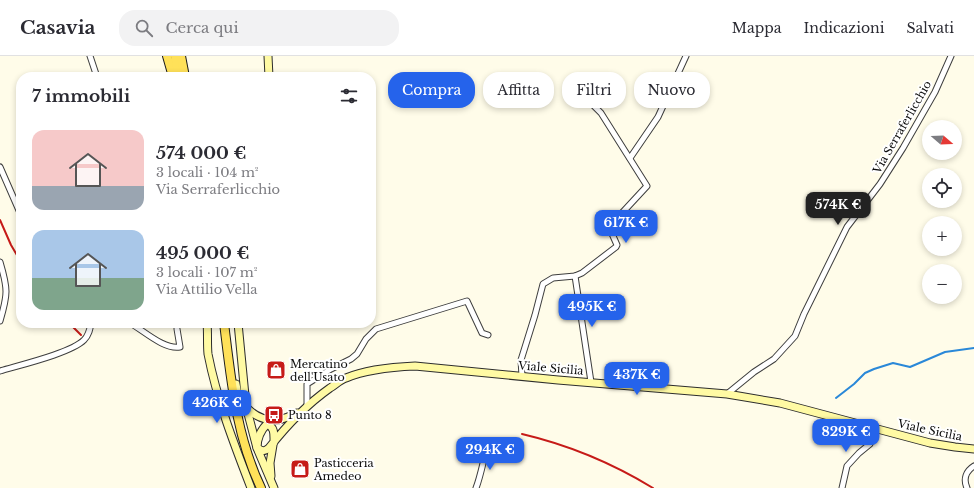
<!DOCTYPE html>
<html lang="it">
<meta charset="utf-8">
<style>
:root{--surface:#fff;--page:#f2f2f3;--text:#2b2b33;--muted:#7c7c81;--line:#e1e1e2;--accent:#2563eb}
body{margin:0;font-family:"Libre Baskerville",serif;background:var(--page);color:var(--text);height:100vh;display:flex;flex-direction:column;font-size:15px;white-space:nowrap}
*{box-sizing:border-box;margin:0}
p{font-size:13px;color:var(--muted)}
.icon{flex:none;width:22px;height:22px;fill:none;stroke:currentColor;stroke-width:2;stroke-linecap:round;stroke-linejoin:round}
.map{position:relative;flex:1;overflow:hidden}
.sheet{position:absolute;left:16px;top:16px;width:360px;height:256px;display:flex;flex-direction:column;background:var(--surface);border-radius:16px;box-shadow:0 2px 6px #0003}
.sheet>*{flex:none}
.banner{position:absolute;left:388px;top:16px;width:380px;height:36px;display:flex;gap:8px}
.needle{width:26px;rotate:109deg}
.tools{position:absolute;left:922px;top:64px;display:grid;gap:8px}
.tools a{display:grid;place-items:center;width:40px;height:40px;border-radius:50%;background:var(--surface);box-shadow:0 2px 6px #0003;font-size:20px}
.price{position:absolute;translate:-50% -34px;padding:0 9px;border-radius:8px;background:var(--accent);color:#fff;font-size:13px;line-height:26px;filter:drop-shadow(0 1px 2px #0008)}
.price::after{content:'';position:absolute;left:50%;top:24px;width:12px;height:9px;margin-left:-6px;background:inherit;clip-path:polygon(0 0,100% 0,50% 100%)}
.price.current{background:#222;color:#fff}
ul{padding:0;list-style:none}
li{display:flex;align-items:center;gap:12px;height:100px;padding:0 16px}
li span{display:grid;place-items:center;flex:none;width:112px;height:80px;border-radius:12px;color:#555}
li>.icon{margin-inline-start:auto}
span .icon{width:48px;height:48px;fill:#fffc;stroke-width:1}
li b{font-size:17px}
h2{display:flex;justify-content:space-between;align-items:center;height:48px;padding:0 16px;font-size:17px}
.chip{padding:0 14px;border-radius:16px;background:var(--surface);box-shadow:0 2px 6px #0003;font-size:14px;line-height:36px}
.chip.current{background:var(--accent);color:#fff}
header{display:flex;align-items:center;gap:24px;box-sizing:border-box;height:56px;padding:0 20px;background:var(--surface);border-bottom:1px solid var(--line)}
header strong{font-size:19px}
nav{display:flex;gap:22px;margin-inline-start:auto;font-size:14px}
.search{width:280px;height:36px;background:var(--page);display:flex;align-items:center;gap:10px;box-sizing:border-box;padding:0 14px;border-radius:16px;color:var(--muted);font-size:15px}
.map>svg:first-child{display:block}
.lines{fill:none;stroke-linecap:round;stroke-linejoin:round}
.stream{stroke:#2a88d8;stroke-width:2}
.street-casing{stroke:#3e3e3e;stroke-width:7}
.secondary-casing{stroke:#2d2d2d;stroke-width:9}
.primary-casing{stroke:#1c1c1c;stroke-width:10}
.street{stroke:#fff;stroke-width:5}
.secondary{stroke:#fffaa4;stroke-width:7}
.primary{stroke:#ffe159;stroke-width:8}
.rail{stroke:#c61b18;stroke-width:2}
.labels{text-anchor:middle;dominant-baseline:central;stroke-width:4;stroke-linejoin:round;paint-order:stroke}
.street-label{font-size:11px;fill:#0b0b0b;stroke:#fff}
.poi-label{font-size:11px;fill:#0b0b0b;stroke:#fff;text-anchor:start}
</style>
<header>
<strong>Casavia</strong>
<div class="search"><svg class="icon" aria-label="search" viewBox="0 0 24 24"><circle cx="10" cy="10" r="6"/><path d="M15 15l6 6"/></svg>Cerca qui</div>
<nav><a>Mappa</a><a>Indicazioni</a><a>Salvati</a></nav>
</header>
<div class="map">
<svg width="974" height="432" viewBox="0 0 974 432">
<rect width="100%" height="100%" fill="#fffce9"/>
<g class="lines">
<polyline class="stream" points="836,342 854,328 865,317 874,313 893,307 910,311 945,296 974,292"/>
<defs>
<g id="street">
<polyline points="90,0 97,21"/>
<polyline points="630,102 658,61 686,0"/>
<polyline points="0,111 21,159"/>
<path d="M0 206C8 233 8 238 0 265"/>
<polyline points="575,220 591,326"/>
<path d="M130 267C143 274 164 294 180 291L177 273"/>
<path d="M0 315C20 309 71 297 84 284 89 279 90 273 91 267"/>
<polyline points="522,320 521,304 535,259 543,228 553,222 575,220 582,217 616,191 617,189 609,171 647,130 601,57 591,47"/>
<polyline points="727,338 754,316 774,303 795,280 804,258 847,171 880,128 903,92 935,36 951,0"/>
<polyline points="307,350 307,328 331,313 351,303 357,298 366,283 376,273 467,245 482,277 488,279"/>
<path d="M476 432C481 419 483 405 487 392"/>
<polyline points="842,432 847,410 859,397 870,388 875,372"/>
<path d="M967 432C963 423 966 415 974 410"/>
</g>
<g id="secondary">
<polyline points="268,0 269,21"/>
<path d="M207 267C208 277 207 288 208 298 217 344 234 388 251 432"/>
<polyline points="238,267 246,350 257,392 274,432"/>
<path d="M236 328C238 348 255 365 276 364 283 364 290 360 297 357"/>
<path d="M274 386C274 379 275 371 267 368 260 375 257 382 257 392 262 395 264 396 269 392 287 369 306 349 330 332 335 329 340 324 346 322 367 313 392 311 415 310L558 324 727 338 780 347 930 387 955 391 974 393"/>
<polyline points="271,420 270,407 273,389"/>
</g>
<g id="primary">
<polyline points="167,0 173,21"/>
<polyline points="175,0 179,21"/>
<polyline points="181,0 185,21"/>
<path d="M224 267C231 323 236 380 261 432"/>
</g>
</defs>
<use href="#street" class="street-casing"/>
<use href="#secondary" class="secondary-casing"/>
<use href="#primary" class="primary-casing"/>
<use href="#street" class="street"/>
<use href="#secondary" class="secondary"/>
<use href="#primary" class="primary"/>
<g class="rail">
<polyline points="0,164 11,189 21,206"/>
<polyline points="69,267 81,279"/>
<path d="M522 378C569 389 612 407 653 432"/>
</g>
</g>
<defs>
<symbol id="shop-square" viewBox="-11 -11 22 22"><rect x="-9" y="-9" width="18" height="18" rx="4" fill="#c61b18" stroke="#fff"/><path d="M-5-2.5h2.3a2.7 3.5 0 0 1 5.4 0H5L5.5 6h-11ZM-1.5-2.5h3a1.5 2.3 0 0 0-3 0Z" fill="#fff"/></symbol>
<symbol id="bus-square" viewBox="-11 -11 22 22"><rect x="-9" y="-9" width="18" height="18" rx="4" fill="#c61b18" stroke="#fff"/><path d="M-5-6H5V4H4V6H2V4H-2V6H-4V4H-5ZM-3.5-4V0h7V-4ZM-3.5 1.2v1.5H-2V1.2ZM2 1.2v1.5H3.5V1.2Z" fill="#fff"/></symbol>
</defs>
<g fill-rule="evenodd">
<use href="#shop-square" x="265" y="303" width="22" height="22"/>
<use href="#bus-square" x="263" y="348" width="22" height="22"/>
<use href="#shop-square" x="289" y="402" width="22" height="22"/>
</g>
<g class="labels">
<g class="street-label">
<text transform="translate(902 71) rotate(-60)">Via Serraferlicchio</text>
<text transform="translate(551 312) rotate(5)">Viale Sicilia</text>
<text transform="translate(930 374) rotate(12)">Viale Sicilia</text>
</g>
<g class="poi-label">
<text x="290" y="308">Mercatino<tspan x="290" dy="13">dell'Usato</tspan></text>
<text x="288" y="359">Punto 8</text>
<text x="314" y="407">Pasticceria<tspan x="314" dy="13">Amedeo</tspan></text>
</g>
</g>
</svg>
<div class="tools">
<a><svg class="needle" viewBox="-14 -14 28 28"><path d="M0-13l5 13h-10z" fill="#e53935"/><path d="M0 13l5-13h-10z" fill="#7c7c81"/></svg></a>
<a><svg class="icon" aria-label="locate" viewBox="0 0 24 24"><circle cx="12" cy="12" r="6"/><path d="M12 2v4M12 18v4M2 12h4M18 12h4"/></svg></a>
<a>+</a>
<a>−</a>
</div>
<b class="price current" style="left:838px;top:170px">574K €</b>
<b class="price" style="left:626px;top:188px">617K €</b>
<b class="price" style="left:592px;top:272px">495K €</b>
<b class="price" style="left:637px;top:340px">437K €</b>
<b class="price" style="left:217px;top:368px">426K €</b>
<b class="price" style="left:846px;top:397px">829K €</b>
<b class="price" style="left:490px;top:415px">294K €</b>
<div class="banner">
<a class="chip current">Compra</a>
<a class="chip">Affitta</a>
<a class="chip">Filtri</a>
<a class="chip">Nuovo</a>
</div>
<section class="sheet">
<h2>7 immobili<svg class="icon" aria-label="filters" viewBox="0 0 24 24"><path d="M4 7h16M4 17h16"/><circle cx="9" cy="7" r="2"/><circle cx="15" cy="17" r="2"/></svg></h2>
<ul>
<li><span style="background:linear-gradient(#f6c9c9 70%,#9aa5b1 0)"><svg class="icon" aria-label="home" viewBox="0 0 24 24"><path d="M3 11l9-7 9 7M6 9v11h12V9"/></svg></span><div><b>574 000 €</b><p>3 locali · 104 m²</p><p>Via Serraferlicchio</p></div></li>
<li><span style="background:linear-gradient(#a9c7e8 60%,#7fa58c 0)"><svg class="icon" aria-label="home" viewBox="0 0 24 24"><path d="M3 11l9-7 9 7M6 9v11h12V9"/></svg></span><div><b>495 000 €</b><p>3 locali · 107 m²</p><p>Via Attilio Vella</p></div></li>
</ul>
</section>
</div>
